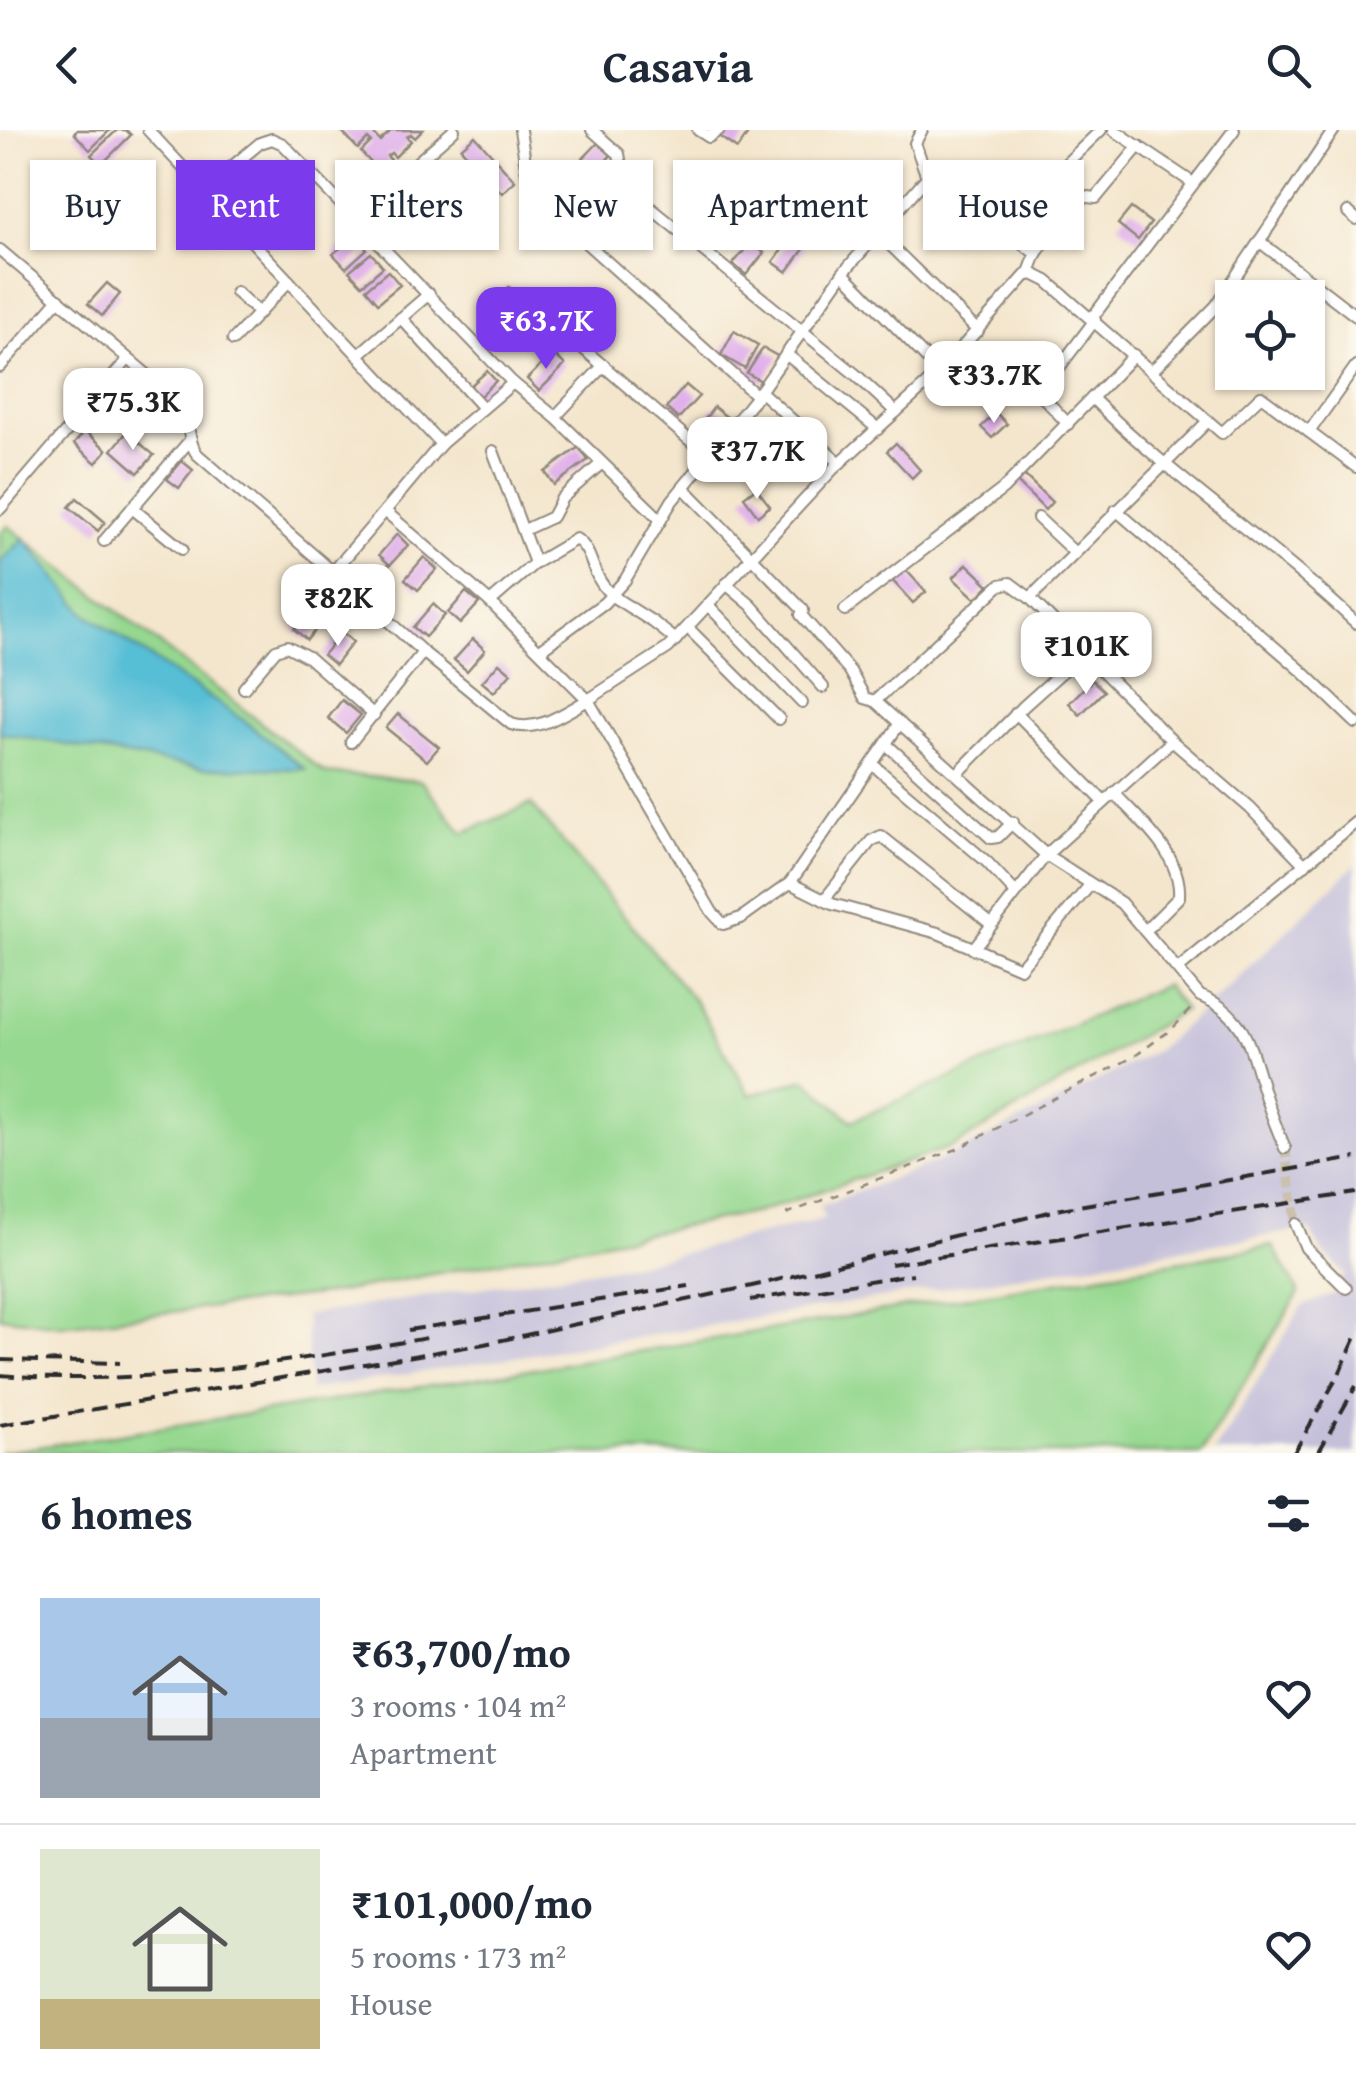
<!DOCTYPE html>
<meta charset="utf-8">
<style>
:root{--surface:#fff;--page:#f6f6f7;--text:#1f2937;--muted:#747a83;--line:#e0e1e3;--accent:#7c3aed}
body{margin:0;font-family:"Gentium Book Plus",serif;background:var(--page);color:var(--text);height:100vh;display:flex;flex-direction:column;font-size:38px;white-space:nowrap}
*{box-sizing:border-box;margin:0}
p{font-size:32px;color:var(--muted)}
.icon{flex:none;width:55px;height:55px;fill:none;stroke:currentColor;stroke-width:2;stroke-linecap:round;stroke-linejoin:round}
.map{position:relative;height:1323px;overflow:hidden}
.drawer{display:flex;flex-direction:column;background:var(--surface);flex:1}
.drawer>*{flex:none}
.banner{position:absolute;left:30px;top:30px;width:1298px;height:90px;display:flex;gap:20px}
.fabs{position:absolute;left:1215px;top:150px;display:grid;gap:20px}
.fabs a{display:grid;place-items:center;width:110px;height:110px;border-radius:0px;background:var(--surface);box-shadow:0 2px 8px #0004;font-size:50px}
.price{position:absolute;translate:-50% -85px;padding:0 22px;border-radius:20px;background:#fff;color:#222;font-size:32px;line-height:65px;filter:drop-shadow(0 2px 5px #0008)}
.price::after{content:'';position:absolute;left:50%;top:60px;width:30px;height:22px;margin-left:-15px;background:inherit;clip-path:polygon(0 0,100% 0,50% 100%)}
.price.current{background:var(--accent);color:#fff}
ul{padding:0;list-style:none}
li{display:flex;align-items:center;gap:30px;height:250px;padding:0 40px}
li+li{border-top:2px solid var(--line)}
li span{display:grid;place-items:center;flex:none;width:280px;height:200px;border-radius:0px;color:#555}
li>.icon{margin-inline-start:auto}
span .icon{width:120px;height:120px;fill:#fffc;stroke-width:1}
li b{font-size:42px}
h2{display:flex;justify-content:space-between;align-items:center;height:120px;padding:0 40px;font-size:42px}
.chip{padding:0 35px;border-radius:0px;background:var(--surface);box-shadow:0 2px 8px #0004;font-size:35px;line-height:90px}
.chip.current{background:var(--accent);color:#fff}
header{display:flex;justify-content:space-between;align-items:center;height:130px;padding:0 40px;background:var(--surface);font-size:45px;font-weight:700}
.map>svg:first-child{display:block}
.industrial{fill:#c5c0da}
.green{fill:#96d890;stroke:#60825e;stroke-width:2.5}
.water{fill:#57bed5;stroke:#417480;stroke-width:2.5}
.building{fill:#e0b0eb}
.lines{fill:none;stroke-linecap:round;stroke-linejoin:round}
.minor-tunnel{stroke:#ccc1ad;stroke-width:10;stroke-dasharray:10 5;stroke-linecap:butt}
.minor-casing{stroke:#90887c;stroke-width:14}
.path{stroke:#90887c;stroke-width:2.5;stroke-dasharray:8 8;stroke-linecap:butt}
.minor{stroke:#fff;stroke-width:10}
.rail{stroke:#2b2b2b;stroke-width:4;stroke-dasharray:15 8;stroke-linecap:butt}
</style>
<header><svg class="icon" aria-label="back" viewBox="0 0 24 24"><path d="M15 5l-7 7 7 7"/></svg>Casavia<svg class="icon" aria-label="search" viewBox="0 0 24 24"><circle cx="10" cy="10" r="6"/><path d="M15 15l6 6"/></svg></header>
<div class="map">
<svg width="1356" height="1323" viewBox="0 0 1356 1323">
<rect width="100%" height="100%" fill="#fbf7ec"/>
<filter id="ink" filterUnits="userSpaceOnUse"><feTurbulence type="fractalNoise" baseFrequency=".01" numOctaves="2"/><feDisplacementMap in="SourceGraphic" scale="20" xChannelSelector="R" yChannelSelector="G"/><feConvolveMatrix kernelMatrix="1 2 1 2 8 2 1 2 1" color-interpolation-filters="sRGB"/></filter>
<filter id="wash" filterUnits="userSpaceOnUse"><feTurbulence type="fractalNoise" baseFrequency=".0048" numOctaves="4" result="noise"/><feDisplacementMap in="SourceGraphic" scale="40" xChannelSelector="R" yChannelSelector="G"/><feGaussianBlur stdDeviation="2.25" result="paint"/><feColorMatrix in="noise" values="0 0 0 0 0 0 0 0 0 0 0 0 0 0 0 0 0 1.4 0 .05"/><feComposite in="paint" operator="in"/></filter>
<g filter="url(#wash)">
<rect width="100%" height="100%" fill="#f4e6cd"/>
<polygon class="industrial" points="1356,734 1356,1323 1214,1323 1302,1176 1334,1164 1346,1144 1323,1123 1309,1099 310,1260 305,1185 640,1133 824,1089 820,1076 951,1026 1157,920 1226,860"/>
<g class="green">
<polygon points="8,396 325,643 421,651 463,703 531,674 697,874 750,965 805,949 852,991 1165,855 1184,880 954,1016 758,1082 334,1163 61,1195 0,1187 0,402"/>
<polygon points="1273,1116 1299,1163 1201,1323 0,1323 503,1244"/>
</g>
<polygon class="water" points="24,408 85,483 246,592 305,639 199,638 0,603 0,433"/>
<g id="blocks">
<g class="building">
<polygon points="77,0 110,0 90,20 74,3"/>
<polygon points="117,0 126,0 131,5 101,35 91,25"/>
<polygon points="340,0 370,0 380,11 392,0 423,0 415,8 411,4 407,7 411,11 395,27 391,23 387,26 391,30 379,41 361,22 371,12 368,9 358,19"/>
<polygon points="725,0 740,0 747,5 737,19 720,7"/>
<polygon points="475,6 515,51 502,63 461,18"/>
<polygon points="598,13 611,25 587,52 573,39"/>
<polygon points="291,36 303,50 281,70 269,56"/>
<polygon points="434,37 453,58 438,72 419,51"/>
<polygon points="584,53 595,63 570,88 559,78"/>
<polygon points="1131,78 1151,93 1138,110 1118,94"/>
<polygon points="355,105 367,119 346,138 333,124"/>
<polygon points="790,109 804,119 787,142 773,132"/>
<polygon points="751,112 764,123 746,145 733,134"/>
<polygon points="371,123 383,137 362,155 349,141"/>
<polygon points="388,141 400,155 378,173 366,159"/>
<polygon points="107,153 120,164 102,186 88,174"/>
<polygon points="509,157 525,172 504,194 488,179"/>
<polygon points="734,201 758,215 745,239 721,225"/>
<polygon points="763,218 779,227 763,252 747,243"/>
<polygon points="553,223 565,235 539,261 527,249"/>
<polygon points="487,241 496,251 479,267 469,257"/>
<polygon points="686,255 699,266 678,289 666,278"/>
<polygon points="115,268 136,285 125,299 104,281"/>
<polygon points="714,277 733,292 723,304 705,289"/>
<polygon points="996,283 1007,294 992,308 981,297"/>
<polygon points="85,301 107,320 96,333 74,314"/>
<polygon points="127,302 154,325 138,343 112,320"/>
<polygon points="896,313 920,340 912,348 887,321"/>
<polygon points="579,317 588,330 554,355 545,342"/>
<polygon points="182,331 193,340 179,358 167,349"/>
<polygon points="1024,345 1052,372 1045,380 1017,352"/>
<polygon points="756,358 770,376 758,386 744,367"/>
<polygon points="77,368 105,392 98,401 69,377"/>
<polygon points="397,404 408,415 390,435 379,425"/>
<polygon points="424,427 437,439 418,460 405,449"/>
<polygon points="967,434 989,455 976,469 953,448"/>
<polygon points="905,439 926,462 913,473 892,450"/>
<polygon points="466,462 479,473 460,494 448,483"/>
<polygon points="433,474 445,485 425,507 413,497"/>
<polygon points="312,476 326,487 307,510 294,499"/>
<polygon points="342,502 353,512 335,535 323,525"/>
<polygon points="473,509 485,520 467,541 454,530"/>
<polygon points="499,533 511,543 494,562 482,552"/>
<polygon points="1092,550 1104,561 1080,585 1069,573"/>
<polygon points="342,570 361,585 346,603 328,588"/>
<polygon points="398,584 439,617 427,631 386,598"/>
</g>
</g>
</g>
<g filter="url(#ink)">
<use href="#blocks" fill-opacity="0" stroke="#90887c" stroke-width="2.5"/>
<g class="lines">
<polyline class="minor-tunnel" points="1285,1018 1296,1094"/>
<defs>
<g id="minor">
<polyline points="148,0 441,314"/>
<polyline points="520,0 529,56 536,68 757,266"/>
<polyline points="592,0 619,24 625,57 855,244 896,282"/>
<polyline points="698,0 709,7 719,0"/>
<polyline points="922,0 915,13 927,47"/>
<polyline points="1114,0 1193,53"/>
<polyline points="1048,51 1101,0"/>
<polyline points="204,60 260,13 272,9 283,14 513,253"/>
<polyline points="1348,82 1356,89"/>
<polyline points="355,87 454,0"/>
<polyline points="878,103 978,201"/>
<polyline points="1259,111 1356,186"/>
<path d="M0 120 183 275C190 291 187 311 197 324L333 442 385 381 490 472 588 570 668 518 833 339 940 242 1026 145 1033 144 1047 151 1222 303 1261 266 1356 337"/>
<polyline points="843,143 940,242"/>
<polyline points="1028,145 1036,124 1071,72 1079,66 1096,68 1139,16"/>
<polyline points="236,162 259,183"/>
<polyline points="521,165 708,326"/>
<polyline points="401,188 483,278"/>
<polyline points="1092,188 1234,0"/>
<polyline points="233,210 289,151"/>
<polyline points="786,224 878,299"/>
<polyline points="358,225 429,164"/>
<polyline points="0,237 59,169"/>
<polyline points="1152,241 1216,176 1334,0"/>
<polyline points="760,261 840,333"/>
<path d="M1092 268C1174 350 1272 413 1356 493"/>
<polyline points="555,287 604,235"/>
<polyline points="1068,294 1044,268 1042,260 1095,190"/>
<polyline points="1309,302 1356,236"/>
<polyline points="493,321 535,433"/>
<path d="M683 357 803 480 801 485 850 541 865 568 875 571 1046 725 1121 773 1200 866C1245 883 1250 917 1263 959 1269 979 1277 999 1285 1018"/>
<polyline points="132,378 182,419"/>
<polyline points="0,379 128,229"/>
<polyline points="1116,380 1301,540 1356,593"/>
<polyline points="385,381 441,314 513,253 555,287 661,390"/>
<polyline points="1038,388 1074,422"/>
<polyline points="524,400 552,387 562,368 602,333"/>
<polyline points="104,411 191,309"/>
<path d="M333 442 423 522 511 594C538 603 564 583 588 570L712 782 723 794 741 788 790 753 900 593"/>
<polyline points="726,454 751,475 823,557"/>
<polyline points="612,466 653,492 676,510"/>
<path d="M490 472 535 433 576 409C594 420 590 447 612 465"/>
<polyline points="708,475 802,573"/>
<polyline points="845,480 1003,359 1134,225"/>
<polyline points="688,498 779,589"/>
<polyline points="540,520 604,473 625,450 672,371 757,266 843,143 927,47 943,52 1036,124"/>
<polyline points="244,558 276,520 287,516 308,527 374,585"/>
<polyline points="875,571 1000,455 1010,453 1030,468"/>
<polyline points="1016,583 1104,672"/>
<polyline points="1172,611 1250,678 1305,735"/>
<polyline points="351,612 423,522"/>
<polyline points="886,614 991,708 998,707 1013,692"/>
<polyline points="872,634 987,732 1015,762"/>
<polyline points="957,644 1024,576 1083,523"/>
<path d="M1114 663C1141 692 1182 725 1179 767L1145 801"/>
<polyline points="790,753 832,774 938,803 1020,838 1090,755"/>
<polyline points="824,770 871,711 881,706 991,794"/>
<polyline points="973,819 1046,725 1172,611 1030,468 1208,291"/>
<polyline points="1178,839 1356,692"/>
<polyline points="1296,1094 1306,1118 1346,1158"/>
</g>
</defs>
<use href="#minor" class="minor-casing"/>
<polyline class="path" points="786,1084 957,1019 1135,926 1173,898 1195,874"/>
<use href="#minor" class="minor"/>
<g class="rail">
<polyline points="891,1134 1356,1063"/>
<polyline points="750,1170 913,1144"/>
<polyline points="408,1200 689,1156"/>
<polyline points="0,1230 120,1233"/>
<path d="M0 1245C143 1257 286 1232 427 1208"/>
<polyline points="0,1295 484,1214 761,1154 1061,1079 1356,1028"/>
<polyline points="1294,1323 1339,1244 1356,1207"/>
<polyline points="1318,1323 1356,1256"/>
</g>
</g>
</g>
</svg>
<div class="fabs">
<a><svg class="icon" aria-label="locate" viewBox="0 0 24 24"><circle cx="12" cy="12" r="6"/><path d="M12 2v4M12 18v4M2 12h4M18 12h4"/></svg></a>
</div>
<b class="price current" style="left:546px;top:242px">₹63.7K</b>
<b class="price" style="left:994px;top:296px">₹33.7K</b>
<b class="price" style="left:133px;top:323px">₹75.3K</b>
<b class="price" style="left:757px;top:372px">₹37.7K</b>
<b class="price" style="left:338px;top:519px">₹82K</b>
<b class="price" style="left:1086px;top:567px">₹101K</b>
<div class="banner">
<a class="chip">Buy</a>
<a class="chip current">Rent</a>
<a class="chip">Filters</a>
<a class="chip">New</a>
<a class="chip">Apartment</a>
<a class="chip">House</a>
</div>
</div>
<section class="drawer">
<h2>6 homes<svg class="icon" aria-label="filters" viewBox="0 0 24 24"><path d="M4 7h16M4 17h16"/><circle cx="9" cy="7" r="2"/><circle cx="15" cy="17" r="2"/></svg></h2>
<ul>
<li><span style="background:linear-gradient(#a9c7e8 60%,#9aa5b1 0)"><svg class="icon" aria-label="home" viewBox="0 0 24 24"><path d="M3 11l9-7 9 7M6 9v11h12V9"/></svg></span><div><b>₹63,700/mo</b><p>3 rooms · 104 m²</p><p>Apartment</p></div><svg class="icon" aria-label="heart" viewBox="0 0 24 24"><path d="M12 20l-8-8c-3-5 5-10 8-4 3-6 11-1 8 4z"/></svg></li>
<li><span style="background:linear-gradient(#dfe7d0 75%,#c2b280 0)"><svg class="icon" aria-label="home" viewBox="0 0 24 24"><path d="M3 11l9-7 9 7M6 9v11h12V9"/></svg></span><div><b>₹101,000/mo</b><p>5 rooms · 173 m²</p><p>House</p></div><svg class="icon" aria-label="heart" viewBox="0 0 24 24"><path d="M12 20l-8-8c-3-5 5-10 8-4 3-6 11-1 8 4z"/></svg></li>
</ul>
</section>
